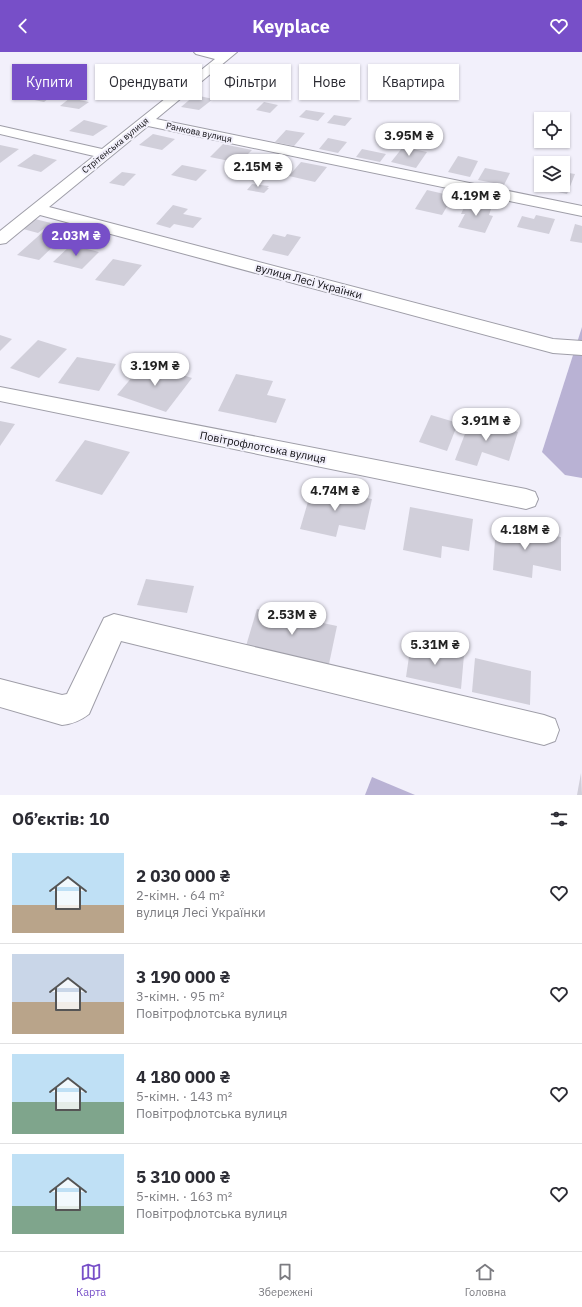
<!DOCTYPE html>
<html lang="uk">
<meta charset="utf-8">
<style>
:root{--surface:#fff;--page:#f2f2f3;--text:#2b2b33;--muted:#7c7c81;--line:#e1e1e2;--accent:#774fc8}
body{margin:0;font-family:"IBM Plex Sans",sans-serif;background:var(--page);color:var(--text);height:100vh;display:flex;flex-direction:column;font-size:15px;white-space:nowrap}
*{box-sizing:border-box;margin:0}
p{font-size:13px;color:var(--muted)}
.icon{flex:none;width:22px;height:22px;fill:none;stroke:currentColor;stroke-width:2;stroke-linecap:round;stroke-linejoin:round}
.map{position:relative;height:743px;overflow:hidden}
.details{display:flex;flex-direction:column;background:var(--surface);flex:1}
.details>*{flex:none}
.guide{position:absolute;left:12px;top:12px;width:558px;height:36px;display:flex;gap:8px}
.buttons{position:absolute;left:534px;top:60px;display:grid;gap:8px}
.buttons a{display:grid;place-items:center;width:36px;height:36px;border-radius:0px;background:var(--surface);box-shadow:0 1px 3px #0004;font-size:20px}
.price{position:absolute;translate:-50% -34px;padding:0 9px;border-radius:14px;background:#fff;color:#222;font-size:13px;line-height:26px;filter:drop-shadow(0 1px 2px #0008)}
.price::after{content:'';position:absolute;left:50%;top:24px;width:12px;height:9px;margin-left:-6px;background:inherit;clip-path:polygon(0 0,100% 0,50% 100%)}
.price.active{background:var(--accent);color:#fff}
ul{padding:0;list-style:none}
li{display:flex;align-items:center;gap:12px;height:100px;padding:0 12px}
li+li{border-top:1px solid var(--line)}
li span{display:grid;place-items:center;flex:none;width:112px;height:80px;border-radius:0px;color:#555}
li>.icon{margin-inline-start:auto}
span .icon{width:48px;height:48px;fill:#fffc;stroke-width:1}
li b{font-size:17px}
h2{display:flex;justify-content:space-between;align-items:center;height:48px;padding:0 12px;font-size:17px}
.chip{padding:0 14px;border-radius:0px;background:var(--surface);box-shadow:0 1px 3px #0004;font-size:14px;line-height:36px}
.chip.active{background:var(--accent);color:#fff}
header{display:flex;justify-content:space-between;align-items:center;height:52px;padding:0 12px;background:var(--accent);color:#fff;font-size:18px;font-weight:800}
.menu{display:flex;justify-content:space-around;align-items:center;height:56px;border-top:1px solid var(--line);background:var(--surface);font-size:11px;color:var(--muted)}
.menu a{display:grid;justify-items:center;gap:2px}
.menu .active{color:var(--accent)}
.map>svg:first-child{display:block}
.forest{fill:#b9b2d4}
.building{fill:#d1cfda}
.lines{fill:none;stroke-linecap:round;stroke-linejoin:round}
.minor-casing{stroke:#9f9ea8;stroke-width:2}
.minor{fill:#fff;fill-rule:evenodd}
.labels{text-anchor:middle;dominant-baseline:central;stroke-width:4;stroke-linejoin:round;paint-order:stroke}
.far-street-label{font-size:9px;fill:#0e0d11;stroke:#f2f0fb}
.street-label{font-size:11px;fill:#0e0d11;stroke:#f2f0fb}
</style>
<header><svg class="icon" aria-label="back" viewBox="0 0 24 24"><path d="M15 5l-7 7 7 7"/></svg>Keyplace<svg class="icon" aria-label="heart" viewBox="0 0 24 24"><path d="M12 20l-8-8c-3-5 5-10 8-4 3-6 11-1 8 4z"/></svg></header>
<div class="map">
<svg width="582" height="743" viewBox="0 0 582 743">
<rect width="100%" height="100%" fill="#f2f0fb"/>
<g class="forest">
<polygon points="582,275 582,426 565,423 542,400"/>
<polygon points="372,725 415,743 365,743"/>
</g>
<g class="building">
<polygon points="35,40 53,43 44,50 25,46"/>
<polygon points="195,43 213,47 199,58 181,55"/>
<polygon points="70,46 89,50 79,57 60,54"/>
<polygon points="264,50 278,53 270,61 256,58"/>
<polygon points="306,58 325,61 318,69 299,65"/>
<polygon points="334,63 352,66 345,74 327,71"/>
<polygon points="84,68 108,74 93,84 69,79"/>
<polygon points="383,72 403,76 396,85 376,81"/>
<polygon points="286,78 305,81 294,94 275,90"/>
<polygon points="153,82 175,87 162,98 139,93"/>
<polygon points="328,86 347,90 338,101 319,97"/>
<polygon points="223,92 252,98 239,111 210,105"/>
<polygon points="0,93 19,97 0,111"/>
<polygon points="403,95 427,100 416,116 391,110"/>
<polygon points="362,97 386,102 380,110 356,105"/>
<polygon points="34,102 57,108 41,120 17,114"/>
<polygon points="458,104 478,109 470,125 448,120"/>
<polygon points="301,110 327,115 315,130 289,124"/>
<polygon points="182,113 207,118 196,129 171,123"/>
<polygon points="485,116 510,121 504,133 478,128"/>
<polygon points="122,120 136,122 124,134 109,131"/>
<polygon points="563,120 575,122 567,142 540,136 541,133 563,133"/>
<polygon points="252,132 269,134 267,136 269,136 264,141 247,138"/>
<polygon points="427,138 453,144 442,163 415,157"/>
<polygon points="467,149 492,154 489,163 493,164 485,181 458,175 465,162 461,162"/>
<polygon points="173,153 188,157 183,162 202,166 193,176 174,172 170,176 156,172"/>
<polygon points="536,163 555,167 549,182 517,175 522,164 534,167"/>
<polygon points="35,167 51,171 38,181 23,177"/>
<polygon points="575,172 582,174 582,191 570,189"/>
<polygon points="44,179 64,184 39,208 17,203"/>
<polygon points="273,182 285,185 287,182 301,185 288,204 262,198"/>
<polygon points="71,193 99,200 82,217 53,210"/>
<polygon points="113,207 142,213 124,234 95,228"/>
<polygon points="0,283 12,287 0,299"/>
<polygon points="38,288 67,297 39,326 10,316"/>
<polygon points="77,305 116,312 99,339 58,331"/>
<polygon points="144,311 192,326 166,360 117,343"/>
<polygon points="236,322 273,329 267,343 286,347 276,371 218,359"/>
<polygon points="431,363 458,371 447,399 419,390"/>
<polygon points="471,366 518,380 509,409 482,400 477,414 455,408"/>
<polygon points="0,369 15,372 0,394"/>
<polygon points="85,388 130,400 102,443 55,429"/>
<polygon points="312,436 372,447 365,478 339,473 336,485 300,477"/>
<polygon points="410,455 473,467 469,499 442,494 441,506 403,498"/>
<polygon points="496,473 561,485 561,519 533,513 532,526 493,518"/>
<polygon points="146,527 194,534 187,561 137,553"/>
<polygon points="257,557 337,574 329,612 246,594"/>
<polygon points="411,591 464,603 461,637 406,625"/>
<polygon points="475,606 531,619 530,653 472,640"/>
<polygon points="581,721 582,743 577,743"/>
</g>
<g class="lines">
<defs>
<g id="minor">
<polygon points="194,0 237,0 156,67 582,154 582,164 148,74 49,155 553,287 582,289 582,303 553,301 40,163 6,191 0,192 0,179 94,104 0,82 0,74 102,97 215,7 196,2"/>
<polygon points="0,335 526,437 535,440 538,447 535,454 526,457 0,349"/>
<path d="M114 562 544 663 555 667 559 678 555 689 544 693 121 589 89 662C80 669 72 672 62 673L0 655V627L62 643 67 642 104 566Z"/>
</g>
</defs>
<use href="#minor" class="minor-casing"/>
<use href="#minor" class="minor"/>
</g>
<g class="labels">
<g class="far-street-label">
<text transform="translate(199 80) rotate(12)">Ранкова вулиця</text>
<text transform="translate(115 93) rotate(-39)">Стрітенська вулиця</text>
</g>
<g class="street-label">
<text transform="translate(309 229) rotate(15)">вулиця Лесі Українки</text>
<text transform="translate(263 395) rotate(11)">Повітрофлотська вулиця</text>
</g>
</g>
</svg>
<div class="buttons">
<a><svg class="icon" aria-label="locate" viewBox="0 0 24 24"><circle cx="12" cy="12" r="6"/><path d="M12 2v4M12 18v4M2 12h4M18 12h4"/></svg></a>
<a><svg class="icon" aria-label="layers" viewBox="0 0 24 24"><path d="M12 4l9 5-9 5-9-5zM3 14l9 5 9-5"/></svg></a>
</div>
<b class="price" style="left:409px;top:105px">3.95M ₴</b>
<b class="price" style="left:258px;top:136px">2.15M ₴</b>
<b class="price" style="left:476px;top:165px">4.19M ₴</b>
<b class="price active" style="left:76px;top:205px">2.03M ₴</b>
<b class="price" style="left:155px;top:335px">3.19M ₴</b>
<b class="price" style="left:486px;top:390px">3.91M ₴</b>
<b class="price" style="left:335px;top:460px">4.74M ₴</b>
<b class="price" style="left:525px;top:499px">4.18M ₴</b>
<b class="price" style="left:292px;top:584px">2.53M ₴</b>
<b class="price" style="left:435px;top:614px">5.31M ₴</b>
<div class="guide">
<a class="chip active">Купити</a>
<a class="chip">Орендувати</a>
<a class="chip">Фільтри</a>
<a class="chip">Нове</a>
<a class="chip">Квартира</a>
</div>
</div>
<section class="details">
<h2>Об’єктів: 10<svg class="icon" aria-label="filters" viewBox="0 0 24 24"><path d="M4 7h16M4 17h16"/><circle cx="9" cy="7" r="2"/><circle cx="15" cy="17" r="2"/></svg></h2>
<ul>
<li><span style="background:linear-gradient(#bfe0f5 65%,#b9a48a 0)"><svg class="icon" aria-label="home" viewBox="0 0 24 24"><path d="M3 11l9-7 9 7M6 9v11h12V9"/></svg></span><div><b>2 030 000 ₴</b><p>2-кімн. · 64 m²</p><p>вулиця Лесі Українки</p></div><svg class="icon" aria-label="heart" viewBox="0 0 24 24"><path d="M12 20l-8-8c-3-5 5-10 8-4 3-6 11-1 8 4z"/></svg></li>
<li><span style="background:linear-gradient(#c9d6e8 60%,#b9a48a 0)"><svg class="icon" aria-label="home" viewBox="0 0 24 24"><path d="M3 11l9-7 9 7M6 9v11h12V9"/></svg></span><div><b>3 190 000 ₴</b><p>3-кімн. · 95 m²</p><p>Повітрофлотська вулиця</p></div><svg class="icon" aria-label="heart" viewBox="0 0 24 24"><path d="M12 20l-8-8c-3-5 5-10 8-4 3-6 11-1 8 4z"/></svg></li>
<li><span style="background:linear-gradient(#bfe0f5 60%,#7fa58c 0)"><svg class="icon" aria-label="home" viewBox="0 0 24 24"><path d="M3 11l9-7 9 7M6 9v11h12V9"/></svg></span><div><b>4 180 000 ₴</b><p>5-кімн. · 143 m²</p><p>Повітрофлотська вулиця</p></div><svg class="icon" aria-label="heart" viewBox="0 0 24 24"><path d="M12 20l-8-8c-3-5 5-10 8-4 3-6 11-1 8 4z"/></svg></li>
<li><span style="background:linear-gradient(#bfe0f5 65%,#7fa58c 0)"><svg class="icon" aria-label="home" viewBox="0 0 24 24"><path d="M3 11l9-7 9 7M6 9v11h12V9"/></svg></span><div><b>5 310 000 ₴</b><p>5-кімн. · 163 m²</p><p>Повітрофлотська вулиця</p></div><svg class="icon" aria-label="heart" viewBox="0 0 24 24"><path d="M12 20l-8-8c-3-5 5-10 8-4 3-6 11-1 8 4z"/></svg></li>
</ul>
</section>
<nav class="menu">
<a class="active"><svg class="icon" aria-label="map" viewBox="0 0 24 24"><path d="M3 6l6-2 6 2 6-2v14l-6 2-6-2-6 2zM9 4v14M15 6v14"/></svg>Карта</a>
<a><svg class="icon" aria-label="saved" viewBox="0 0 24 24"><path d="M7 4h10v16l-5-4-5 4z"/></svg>Збережені</a>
<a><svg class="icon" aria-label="home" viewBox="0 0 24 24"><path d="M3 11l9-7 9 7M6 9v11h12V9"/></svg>Головна</a>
</nav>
